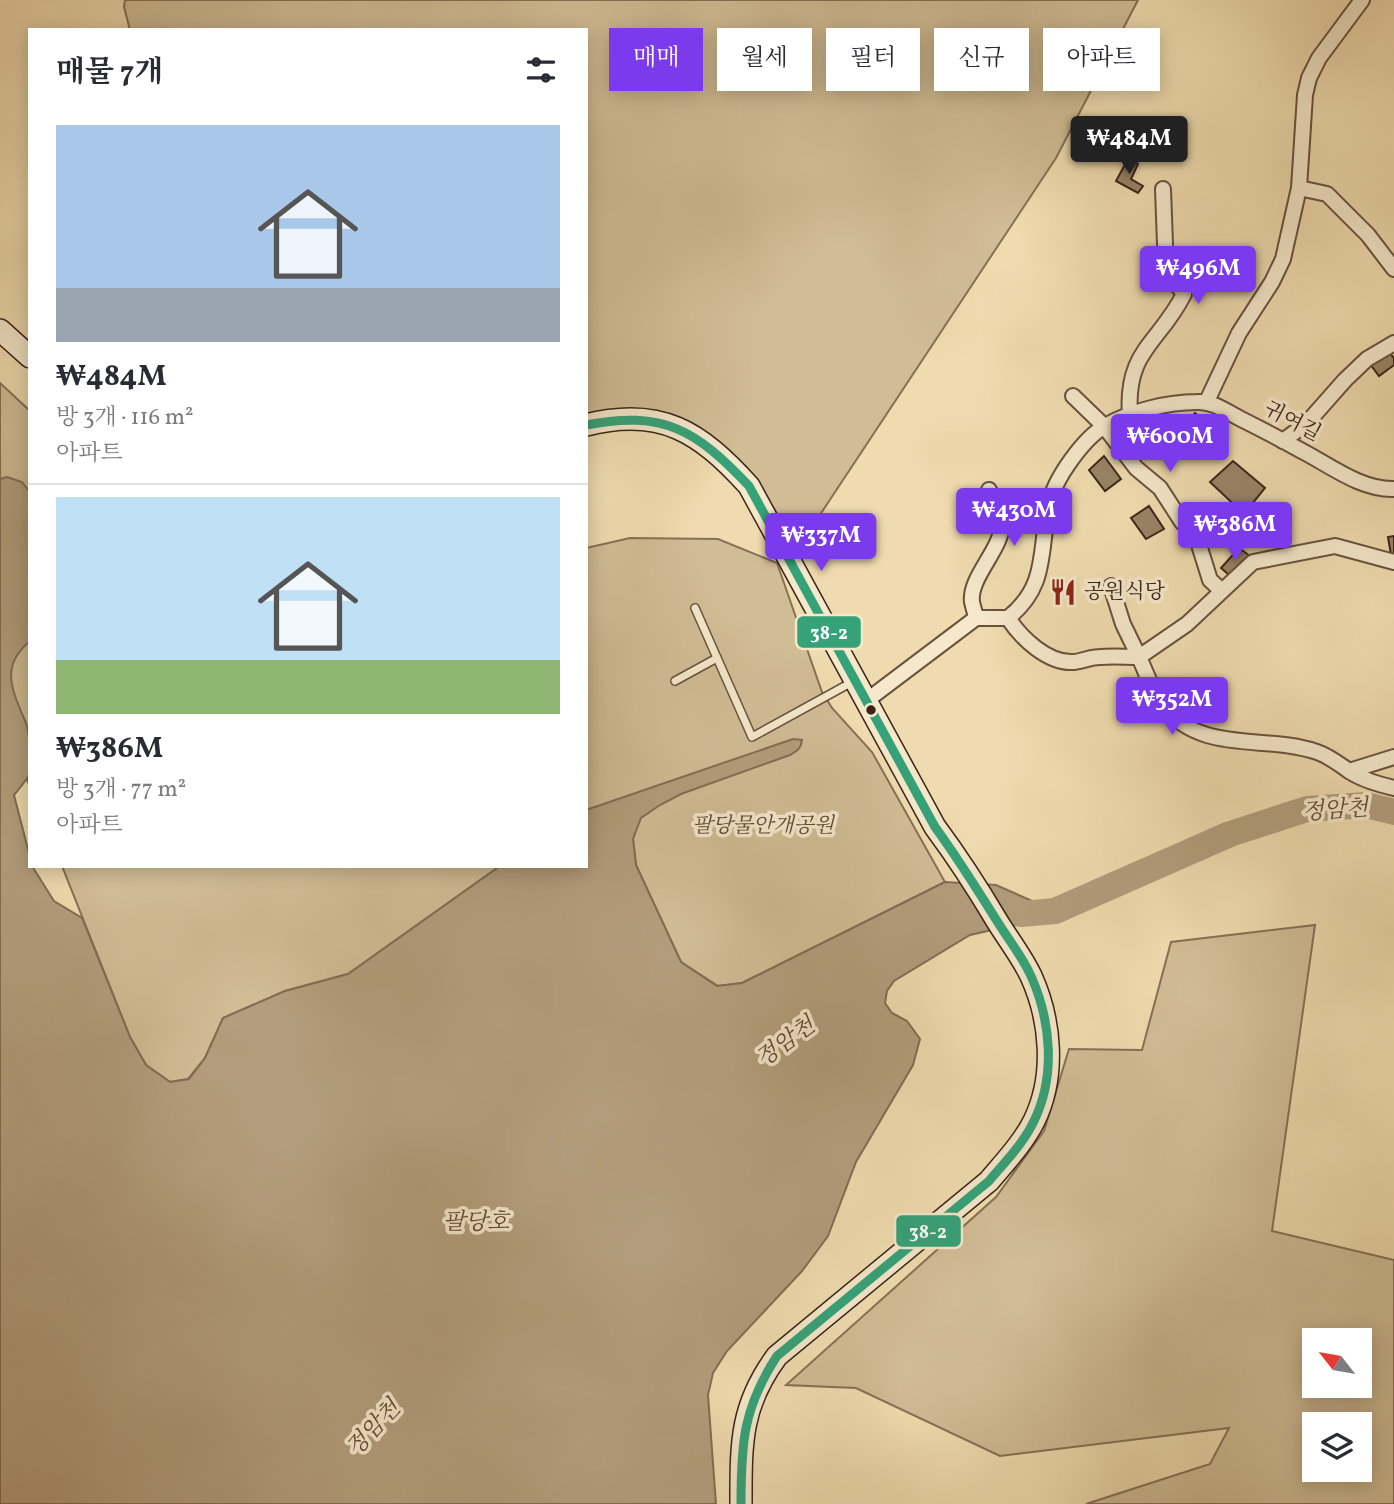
<!DOCTYPE html>
<html lang="ko">
<meta charset="utf-8">
<style>
:root{--surface:#fff;--page:#f2f2f3;--text:#2b2b33;--muted:#7c7c81;--line:#e1e1e2;--accent:#7c3aed}
body{margin:0;font-family:Vollkorn,"Noto Serif KR",serif;background:var(--page);color:var(--text);height:100vh;display:flex;flex-direction:column;font-size:26px;white-space:nowrap}
*{box-sizing:border-box;margin:0}
p{font-size:23px;color:var(--muted)}
.icon{flex:none;width:38px;height:38px;fill:none;stroke:currentColor;stroke-width:2;stroke-linecap:round;stroke-linejoin:round}
.map{position:relative;flex:1;overflow:hidden}
.sheet{position:absolute;left:28px;top:28px;width:560px;height:840px;display:flex;flex-direction:column;background:var(--surface);border-radius:0px;box-shadow:0 4px 18px #0003}
.sheet>*{flex:none}
.guide{position:absolute;left:609px;top:28px;width:665px;height:63px;display:flex;gap:14px}
.needle{width:46px;rotate:301deg}
.controls{position:absolute;left:1302px;top:1328px;display:grid;gap:14px}
.controls a{display:grid;place-items:center;width:70px;height:70px;border-radius:0px;background:var(--surface);box-shadow:0 4px 18px #0003;font-size:35px}
.price{position:absolute;translate:-50% -60px;padding:0 16px;border-radius:7px;background:var(--accent);color:#fff;font-size:23px;line-height:46px;filter:drop-shadow(0 2px 4px #0008)}
.price::after{content:'';position:absolute;left:50%;top:42px;width:21px;height:16px;margin-left:-10px;background:inherit;clip-path:polygon(0 0,100% 0,50% 100%)}
.price.selected{background:#222;color:#fff}
ul{padding:0;list-style:none}
li{display:grid;align-content:center;gap:14px;height:371px;padding:0 28px}
li+li{border-top:2px solid var(--line)}
li span{display:grid;place-items:center;height:217px;border-radius:0px;color:#555}
li>.icon{margin-inline-start:auto}
span .icon{width:126px;height:126px;fill:#fffc;stroke-width:1}
li b{font-size:30px}
h2{display:flex;justify-content:space-between;align-items:center;height:84px;padding:0 28px;font-size:30px}
.tag{padding:0 24px;border-radius:0px;background:var(--surface);box-shadow:0 4px 18px #0003;font-size:24px;line-height:63px}
.tag.selected{background:var(--accent);color:#fff}
.map>svg:first-child{display:block}
.green{fill:#d0bc95;stroke:#867056;stroke-width:2;fill-rule:evenodd}
.water{fill:#b29d7c;stroke:#826d54;stroke-width:2}
.lines{fill:none;stroke-linecap:round;stroke-linejoin:round}
.river{stroke:#b29d7c;stroke-width:26}
.building{fill:#998467;stroke:#3b2518;stroke-width:2}
.lane-casing{stroke:#68523e;stroke-width:10}
.street-casing{stroke:#68523e;stroke-width:18}
.secondary-casing{stroke:#3b2518;stroke-width:24}
.lane{stroke:#f5e8cb;stroke-width:7}
.street{stroke:#f5e8cb;stroke-width:14}
.secondary{stroke:#f5e8cb;stroke-width:21}
.bus-1-casing{stroke:#f5e8cb;stroke-width:14}
.bus-1{stroke:#35a279;stroke-width:9}
.bus-dot{fill:#3b2518;stroke:#f5e8cb;stroke-width:2.5}
.labels{text-anchor:middle;dominant-baseline:central;stroke-width:7;stroke-linejoin:round;paint-order:stroke}
.street-label{font-size:21px;fill:#3b2518;stroke:#f5e8cb}
.poi-label{font-size:21px;fill:#3b2518;stroke:#f5e8cb;text-anchor:start}
.park-label{font-size:21px;font-style:italic;fill:#604b37;stroke:#f5e8cb}
.water-label{font-size:23px;font-style:italic;fill:#5f4936;stroke:#f5e8cb}
.line-badge{stroke:#f5e8cb;stroke-width:2.5}
.badge-label{font-size:19px;text-anchor:middle;font-weight:bold;fill:#fff}
</style>
<div class="map">
<svg width="1394" height="1504" viewBox="0 0 1394 1504">
<rect width="100%" height="100%" fill="#efdbaf"/>
<filter id="stains"><feTurbulence type="fractalNoise" baseFrequency=".00286" numOctaves="4"/><feColorMatrix values="0 0 0 0 .2 0 0 0 0 .09 0 0 0 0 .02 0 0 0 .5 -.17"/></filter>
<radialGradient id="worn" r=".72"><stop offset=".6" stop-color="#630" stop-opacity="0"/><stop offset="1" stop-color="#630" stop-opacity=".3"/></radialGradient>
<g class="green">
<polygon points="125,0 1138,0 1056,158 798,548 757,481 720,444 680,418 638,410 586,415 586,30 130,30 124,7"/>
<polygon points="0,383 30,411 30,787 0,713"/>
<polygon points="630,538 718,539 777,563 822,692 832,708 872,752 945,882 742,983 718,986 681,962 636,865 633,839 586,813 586,548"/>
<polygon points="62,866 500,866 348,974 285,991 223,1018 205,1058 188,1079 170,1082 146,1065 130,1037"/>
<path d="M1315 925 1272 1231 1394 1260V1504H1086L1210 1464 1229 1428 1000 1456 856 1388 786 1385 996 1197 1044 1131 1069 1049 1142 1050 1171 942ZM1314 1340H1360V1386H1314ZM1314 1424H1360V1470H1314Z"/>
</g>
<path class="water" d="M7 477 22 482 30 492V641C0 666 11 688 26 723 29 730 32 764 30 772 28 779 19 789 14 795L30 857V866H32L54 901 82 918 130 1037 146 1065 170 1082 189 1079 205 1058 223 1018 285 991 348 974 500 866H586V810L793 739 802 740C801 749 797 751 790 755L681 794 660 805 641 818 633 839 636 865 681 962 717 986 742 983 945 882 996 885 1055 911 1024 923 970 935 894 981 887 991 885 1003 892 1013 907 1021 920 1039 913 1065 856 1162 828 1236 802 1271 727 1351 713 1373 708 1395 716 1504H0V479Z"/>
<g class="lines">
<polyline class="river" points="1021,914 1055,911 1230,834 1307,809 1366,805 1394,812"/>
</g>
<g class="building">
<polygon points="1129,157 1138,164 1131,179 1143,186 1138,193 1116,181"/>
<polygon points="1388,351 1394,358 1394,365 1379,376 1370,364"/>
<polygon points="1195,413 1210,426 1194,446 1184,439 1192,429 1187,424"/>
<polygon points="1152,424 1167,441 1147,456 1138,446 1147,439 1141,432"/>
<polygon points="1104,456 1121,479 1105,491 1089,470"/>
<polygon points="1233,461 1265,488 1244,514 1210,482"/>
<polygon points="1149,506 1164,529 1146,539 1131,518"/>
<polygon points="1394,536 1394,554 1391,555 1388,537"/>
<polygon points="1239,548 1250,556 1230,576 1221,568"/>
</g>
<g class="lines">
<defs>
<g id="lane">
<polyline points="695,608 752,737 854,681"/>
<polyline points="675,681 717,658"/>
</g>
<g id="street">
<polyline points="1299,188 1327,194 1368,235 1394,269"/>
<polyline points="1073,396 1104,426 1136,468 1160,488 1182,522 1195,532 1210,580 1221,590"/>
<polyline points="1207,401 1239,333 1272,282 1283,259 1299,188 1305,95 1309,78 1319,58 1362,0"/>
<path d="M1130 416C1125 350 1159 344 1184 294L1166 271 1163 189"/>
<polyline points="1283,441 1307,423 1345,380 1367,359 1394,343"/>
<polyline points="1111,586 1123,624 1139,657 1187,624 1253,562 1335,546 1394,562"/>
<path d="M976 618C975 612 973 607 972 602 969 578 1000 551 1002 526 1003 513 995 501 989 490"/>
<path d="M1008 618C1021 638 1048 664 1074 662 1083 661 1091 657 1100 657 1113 656 1126 657 1139 657 1146 672 1152 691 1163 705 1201 755 1265 734 1317 752 1329 756 1339 764 1349 771 1363 780 1378 784 1394 788"/>
<path d="M866 701 976 618H1008C1050 584 1038 549 1050 502 1055 478 1084 438 1105 426 1131 411 1168 402 1197 402 1213 401 1227 412 1241 419 1261 429 1282 440 1302 451 1331 466 1361 490 1394 489"/>
<polyline points="1349,771 1394,757"/>
</g>
<g id="secondary">
<polyline points="0,330 30,357"/>
<path d="M586 425C661 406 700 432 749 486L935 827C958 858 978 889 997 921 1008 939 1022 957 1031 976 1051 1020 1056 1076 1034 1121 1023 1143 1005 1162 989 1181L777 1356C740 1406 741 1444 741 1504"/>
</g>
</defs>
<use href="#lane" class="lane-casing"/>
<use href="#street" class="street-casing"/>
<use href="#secondary" class="secondary-casing"/>
<use href="#lane" class="lane"/>
<use href="#street" class="street"/>
<use href="#secondary" class="secondary"/>
<defs>
<path id="bus-1" d="M586 425C664 410 696 430 749 486L935 827C957 857 977 889 997 921 1008 939 1022 956 1031 976 1051 1021 1056 1076 1034 1121 1023 1144 1005 1162 989 1181L777 1356C743 1408 741 1444 741 1504"/>
</defs>
<use href="#bus-1" class="bus-1-casing"/>
<use href="#bus-1" class="bus-1"/>
</g>
<defs>
<symbol id="restaurant-bare" viewBox="-9 -9 18 18"><path d="M-5-6h1v4h1v-4h1v4h1v-4h1v5L-1.5 .5V6h-2V.5L-5-1ZM5-6V6H3V1.5H1.5Q1.5-4 5-6Z" fill="#8f2418" stroke="#f5e8cb" stroke-width="2.5" paint-order="stroke"/></symbol>
</defs>
<g fill-rule="evenodd">
<use href="#restaurant-bare" x="1044" y="573" width="38" height="38"/>
</g>
<circle class="bus-dot" cx="871" cy="710" r="6"/>
<g class="labels">
<g class="street-label">
<text transform="translate(1292 422) rotate(28)">귀여길</text>
</g>
<g class="poi-label">
<text x="1084" y="592">공원식당</text>
</g>
<g class="park-label">
<text x="763" y="826">팔당물안개공원</text>
</g>
<g class="water-label">
<text transform="translate(1335 811) rotate(-4)">정암천</text>
<text transform="translate(786 1043) rotate(-36)">정암천</text>
<text x="476" y="1223">팔당호</text>
<text transform="translate(374 1429) rotate(-47)">정암천</text>
</g>
</g>
<g class="line-badge">
<rect x="796" y="615" width="66" height="34" rx="7" fill="#35a279"/>
<rect x="895" y="1214" width="67" height="34" rx="7" fill="#35a279"/>
</g>
<g class="badge-label">
<text x="829" y="639">38-2</text>
<text x="928" y="1238">38-2</text>
</g>
<rect width="100%" height="100%" filter="url(#stains)"/>
<rect width="100%" height="100%" fill="url(#worn)"/>
</svg>
<div class="controls">
<a><svg class="needle" viewBox="-14 -14 28 28"><path d="M0-13l5 13h-10z" fill="#e53935"/><path d="M0 13l5-13h-10z" fill="#7c7c81"/></svg></a>
<a><svg class="icon" aria-label="layers" viewBox="0 0 24 24"><path d="M12 4l9 5-9 5-9-5zM3 14l9 5 9-5"/></svg></a>
</div>
<b class="price selected" style="left:1129px;top:176px">₩484M</b>
<b class="price" style="left:1198px;top:306px">₩496M</b>
<b class="price" style="left:1170px;top:474px">₩600M</b>
<b class="price" style="left:1014px;top:548px">₩430M</b>
<b class="price" style="left:1235px;top:562px">₩386M</b>
<b class="price" style="left:821px;top:573px">₩337M</b>
<b class="price" style="left:1172px;top:737px">₩352M</b>
<div class="guide">
<a class="tag selected">매매</a>
<a class="tag">월세</a>
<a class="tag">필터</a>
<a class="tag">신규</a>
<a class="tag">아파트</a>
</div>
<section class="sheet">
<h2>매물 7개<svg class="icon" aria-label="filters" viewBox="0 0 24 24"><path d="M4 7h16M4 17h16"/><circle cx="9" cy="7" r="2"/><circle cx="15" cy="17" r="2"/></svg></h2>
<ul>
<li><span style="background:linear-gradient(#a9c7e8 75%,#9aa5b1 0)"><svg class="icon" aria-label="home" viewBox="0 0 24 24"><path d="M3 11l9-7 9 7M6 9v11h12V9"/></svg></span><div><b>₩484M</b><p>방 3개 · 116 m²</p><p>아파트</p></div></li>
<li><span style="background:linear-gradient(#bfe0f5 75%,#8fb573 0)"><svg class="icon" aria-label="home" viewBox="0 0 24 24"><path d="M3 11l9-7 9 7M6 9v11h12V9"/></svg></span><div><b>₩386M</b><p>방 3개 · 77 m²</p><p>아파트</p></div></li>
</ul>
</section>
</div>
